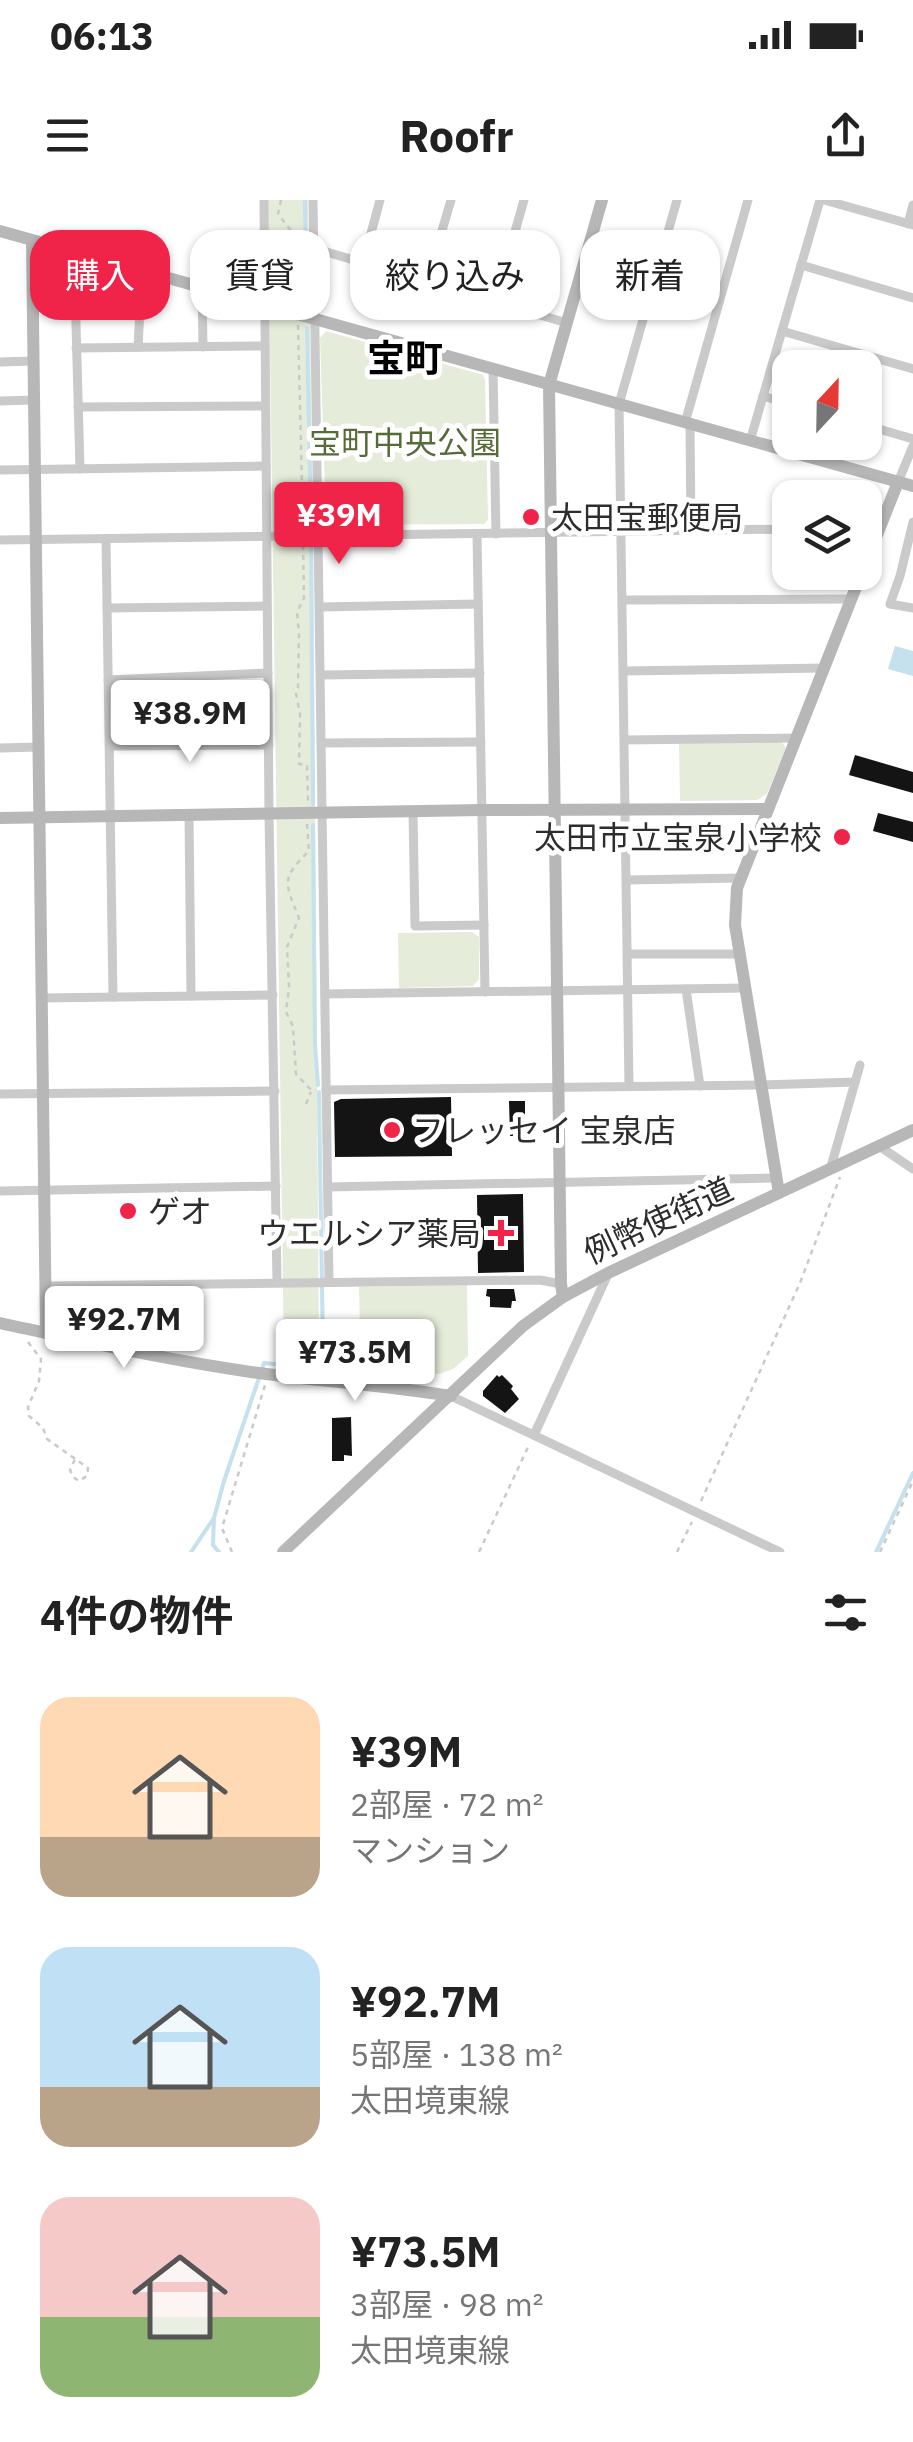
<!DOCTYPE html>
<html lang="ja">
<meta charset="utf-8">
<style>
:root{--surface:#fff;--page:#f6f6f6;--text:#222;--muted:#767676;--accent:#ef2448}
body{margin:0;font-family:"IBM Plex Sans","Noto Sans JP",sans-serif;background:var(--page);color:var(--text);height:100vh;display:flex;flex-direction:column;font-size:38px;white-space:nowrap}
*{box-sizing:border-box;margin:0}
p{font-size:32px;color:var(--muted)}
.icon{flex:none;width:55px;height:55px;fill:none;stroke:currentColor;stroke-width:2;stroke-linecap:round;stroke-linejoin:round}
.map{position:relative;height:1352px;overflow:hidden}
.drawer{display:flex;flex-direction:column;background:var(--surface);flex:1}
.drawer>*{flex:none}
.top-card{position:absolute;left:30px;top:30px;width:855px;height:90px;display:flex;gap:20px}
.needle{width:65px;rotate:22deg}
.fabs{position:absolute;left:772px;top:150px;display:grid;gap:20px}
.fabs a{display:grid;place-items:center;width:110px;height:110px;border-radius:20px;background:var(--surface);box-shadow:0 2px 8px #0004;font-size:50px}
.price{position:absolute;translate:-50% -85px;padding:0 22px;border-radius:10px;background:#fff;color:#222;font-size:32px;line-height:65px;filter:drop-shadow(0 2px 5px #0008)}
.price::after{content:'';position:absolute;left:50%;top:60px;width:30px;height:22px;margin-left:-15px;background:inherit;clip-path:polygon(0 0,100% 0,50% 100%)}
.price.selected{background:var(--accent);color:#fff}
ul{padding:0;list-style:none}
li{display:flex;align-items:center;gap:30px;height:250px;padding:0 40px}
li span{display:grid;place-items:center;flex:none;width:280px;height:200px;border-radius:30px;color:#555}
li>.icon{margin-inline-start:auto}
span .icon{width:120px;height:120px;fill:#fffc;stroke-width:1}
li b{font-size:42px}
h2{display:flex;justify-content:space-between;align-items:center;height:120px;padding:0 40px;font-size:42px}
.pill{padding:0 35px;border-radius:30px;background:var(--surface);box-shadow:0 2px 8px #0004;font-size:35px;line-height:90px}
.pill.selected{background:var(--accent);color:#fff}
.status{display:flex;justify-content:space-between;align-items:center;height:70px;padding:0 50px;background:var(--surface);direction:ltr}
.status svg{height:28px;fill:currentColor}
header{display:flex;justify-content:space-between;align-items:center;height:130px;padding:0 40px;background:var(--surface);font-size:45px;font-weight:700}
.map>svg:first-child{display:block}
.green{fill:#e5ecd9}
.water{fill:#c4e1ed}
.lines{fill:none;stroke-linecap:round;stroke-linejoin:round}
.stream{stroke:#c4e1ed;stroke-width:4}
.building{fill:#141414}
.path{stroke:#cacaca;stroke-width:2.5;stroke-dasharray:5 5;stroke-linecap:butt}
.street{stroke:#cacaca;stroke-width:9}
.secondary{stroke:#b7b7b7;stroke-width:12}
.poi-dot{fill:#ef2448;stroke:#fff;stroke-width:4}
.labels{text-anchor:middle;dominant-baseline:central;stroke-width:10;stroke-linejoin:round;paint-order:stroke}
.park-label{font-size:32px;fill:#556b38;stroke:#fff}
.poi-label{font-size:32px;fill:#2d2d2d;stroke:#fff;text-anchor:start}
.street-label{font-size:32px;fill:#2d2d2d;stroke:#fff}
.quarter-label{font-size:38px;font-weight:bold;fill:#000;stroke:#fff}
</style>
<div class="status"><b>06:13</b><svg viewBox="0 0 49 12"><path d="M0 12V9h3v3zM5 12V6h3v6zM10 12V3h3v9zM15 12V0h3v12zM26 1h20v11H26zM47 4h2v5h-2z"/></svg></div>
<header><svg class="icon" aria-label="menu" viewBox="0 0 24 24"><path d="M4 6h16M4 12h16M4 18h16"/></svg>Roofr<svg class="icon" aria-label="share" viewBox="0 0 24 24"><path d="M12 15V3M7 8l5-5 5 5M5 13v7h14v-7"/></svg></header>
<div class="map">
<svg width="913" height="1352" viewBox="0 0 913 1352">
<rect width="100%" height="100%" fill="#fff"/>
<g class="green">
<polygon points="268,0 308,0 313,325 319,1152 303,1165 284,1163"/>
<polygon points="326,131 483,175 485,180 488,320 484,324 329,325 326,319 320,138"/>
<polygon points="781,541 786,548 767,594 757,600 680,601 679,542"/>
<polygon points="472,732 479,737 479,779 473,786 399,788 398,733"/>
<polygon points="467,1085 468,1156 453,1169 439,1174 361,1168 359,1087"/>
</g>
<polygon class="water" points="895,446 913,451 913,476 888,469"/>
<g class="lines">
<g class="stream">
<polyline points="305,0 307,107"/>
<polyline points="307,128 311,326"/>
<polyline points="311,347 313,604"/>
<polyline points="313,625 315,844 318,885"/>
<polyline points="262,1169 264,1163 305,1167 323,1152 319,892"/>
<polyline points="191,1352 214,1318"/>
<polyline points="219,1352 213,1345 214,1318 224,1281 259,1178"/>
<polyline points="876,1352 913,1273"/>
</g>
</g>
<g class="building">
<polygon points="855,555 913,572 913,593 849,575"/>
<polygon points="878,613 913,622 913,642 873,631"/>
<polygon points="451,897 452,956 335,957 334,902 341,899"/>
<polygon points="509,901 525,901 525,936 510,936"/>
<polygon points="523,994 524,1072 478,1073 477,995"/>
<polygon points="487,1089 514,1089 516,1101 512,1101 511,1108 490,1107 490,1097 486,1096"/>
<polygon points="497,1175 499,1177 502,1175 513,1186 511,1189 519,1199 505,1213 483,1196 483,1191"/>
<polygon points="351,1217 352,1256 344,1255 344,1261 332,1261 332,1218"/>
</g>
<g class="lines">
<g class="path">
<polyline points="281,0 278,14 296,37 299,48 298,102"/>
<polyline points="298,125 303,327"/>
<polyline points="303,345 304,398 297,412 299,434 298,488 296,494 300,514 299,564 307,565 308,601"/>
<path d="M307 624 309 651C280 680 285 682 299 718L287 747 289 787 286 812 293 826 296 874 311 890H316"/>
<polyline points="306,904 311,892"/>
<polyline points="28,1142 41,1159 39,1181 28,1207 29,1216 43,1228 47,1239 88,1268 87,1276 79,1281 73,1277 70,1270 75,1259"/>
<polyline points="701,1301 800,1083 840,977"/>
<polyline points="232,1352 222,1328 265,1185"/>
<polyline points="479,1352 529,1245"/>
<polyline points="677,1352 692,1322"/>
<polyline points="880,1352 913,1281"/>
</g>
<g class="street">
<polyline points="264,0 269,615 277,1082"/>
<polyline points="313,0 329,1082"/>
<polyline points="824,0 913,25"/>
<polyline points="908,24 913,5"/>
<polyline points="313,48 567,123"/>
<polyline points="74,52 80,269"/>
<polyline points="363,63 380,0"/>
<polyline points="801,65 913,98"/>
<polyline points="427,82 451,0"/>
<polyline points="202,88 203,147"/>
<polyline points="495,102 524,0"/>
<polyline points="782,131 913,169"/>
<polyline points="138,147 142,71"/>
<polyline points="76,148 264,146"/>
<polyline points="0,162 33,161"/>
<polyline points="493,169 496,334"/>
<polyline points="763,196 790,204"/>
<polyline points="0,201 34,200"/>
<polyline points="78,207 265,206"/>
<polyline points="685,223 748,0"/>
<polyline points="690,224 691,330"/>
<polyline points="865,225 913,239"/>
<polyline points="750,241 820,0"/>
<polyline points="0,270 266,266"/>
<polyline points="898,282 913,246"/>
<polyline points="913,322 900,376 890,404 913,408"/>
<polyline points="477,334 485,792"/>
<polyline points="106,339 113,797"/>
<polyline points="0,340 790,329"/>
<polyline points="623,400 851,399"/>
<polyline points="320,407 478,404"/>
<polyline points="107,408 267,406"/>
<polyline points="624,471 823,468"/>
<polyline points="322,475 480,473"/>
<polyline points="108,480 268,473"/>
<polyline points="625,540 796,538"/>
<polyline points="322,543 481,542"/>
<polyline points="110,546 269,545"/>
<polyline points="0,548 38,547"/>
<polyline points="413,611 415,726 484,725"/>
<polyline points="189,615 191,796"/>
<polyline points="627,680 741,678"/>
<polyline points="628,754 740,754"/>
<polyline points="686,789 700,886"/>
<polyline points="325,794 745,788"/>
<polyline points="41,798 273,795"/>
<polyline points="629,886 619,204 677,0"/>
<polyline points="326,890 761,885 855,882"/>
<polyline points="0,894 275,891"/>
<polyline points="879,946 913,969"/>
<polyline points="830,970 860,865"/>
<polyline points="328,987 777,978"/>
<polyline points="0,991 276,986"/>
<polyline points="45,1086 540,1080 561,1084"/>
<polyline points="451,1196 780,1352"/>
<polyline points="534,1235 608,1074"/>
</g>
<g class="secondary">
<polyline points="0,31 913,286"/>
<polyline points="32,41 46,1133"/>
<polyline points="865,365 898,282"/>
<polyline points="0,618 483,610 767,609"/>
<polyline points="779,993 735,725 737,688 862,372"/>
<polyline points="563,1097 561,1084 549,185 602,0"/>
<path d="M0 1123C83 1141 166 1160 251 1172 318 1181 384 1185 451 1196"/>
<polyline points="283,1352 523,1126 563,1097 608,1073 913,930"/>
</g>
</g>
<g class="poi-dot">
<circle cx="531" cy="317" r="10"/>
<circle cx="842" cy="637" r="10"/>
<circle cx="392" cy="930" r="10"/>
<circle cx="128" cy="1011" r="10"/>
<path d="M496 1018h10v10h10v10h-10v10h-10v-10h-10v-10h10z"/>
</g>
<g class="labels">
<g class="park-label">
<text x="405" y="242">宝町中央公園</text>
</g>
<g class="poi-label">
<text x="551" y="317">太田宝郵便局</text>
<text x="822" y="637" text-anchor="end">太田市立宝泉小学校</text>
<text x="412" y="930">フレッセイ 宝泉店</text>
<text x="148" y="1011">ゲオ</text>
<text x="481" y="1033" text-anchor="end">ウエルシア薬局</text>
</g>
<g class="street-label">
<text transform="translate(658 1020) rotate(-25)">例幣使街道</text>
</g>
<g class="quarter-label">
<text x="405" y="157">宝町</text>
</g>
</g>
</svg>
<div class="fabs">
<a><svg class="needle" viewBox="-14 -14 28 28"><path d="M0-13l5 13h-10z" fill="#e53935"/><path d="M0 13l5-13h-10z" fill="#767676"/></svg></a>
<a><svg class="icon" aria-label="layers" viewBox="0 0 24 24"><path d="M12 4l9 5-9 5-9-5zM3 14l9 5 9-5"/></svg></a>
</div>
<b class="price selected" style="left:339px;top:367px">¥39M</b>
<b class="price" style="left:190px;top:565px">¥38.9M</b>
<b class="price" style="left:124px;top:1171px">¥92.7M</b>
<b class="price" style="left:355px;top:1204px">¥73.5M</b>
<div class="top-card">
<a class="pill selected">購入</a>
<a class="pill">賃貸</a>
<a class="pill">絞り込み</a>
<a class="pill">新着</a>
</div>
</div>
<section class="drawer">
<h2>4件の物件<svg class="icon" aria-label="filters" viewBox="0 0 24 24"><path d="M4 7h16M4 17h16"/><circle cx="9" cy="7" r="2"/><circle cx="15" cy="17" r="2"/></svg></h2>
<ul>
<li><span style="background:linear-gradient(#ffd9b3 70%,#b9a48a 0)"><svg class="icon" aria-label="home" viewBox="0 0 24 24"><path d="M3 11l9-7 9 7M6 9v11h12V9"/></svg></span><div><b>¥39M</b><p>2部屋 · 72 m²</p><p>マンション</p></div></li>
<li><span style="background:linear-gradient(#bfe0f5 70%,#b9a48a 0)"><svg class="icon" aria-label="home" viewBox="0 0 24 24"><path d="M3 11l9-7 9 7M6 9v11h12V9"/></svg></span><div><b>¥92.7M</b><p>5部屋 · 138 m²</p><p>太田境東線</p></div></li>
<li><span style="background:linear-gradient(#f6c9c9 60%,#8fb573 0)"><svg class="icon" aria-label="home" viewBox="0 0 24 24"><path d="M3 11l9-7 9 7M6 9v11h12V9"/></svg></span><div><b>¥73.5M</b><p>3部屋 · 98 m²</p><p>太田境東線</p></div></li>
</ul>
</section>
